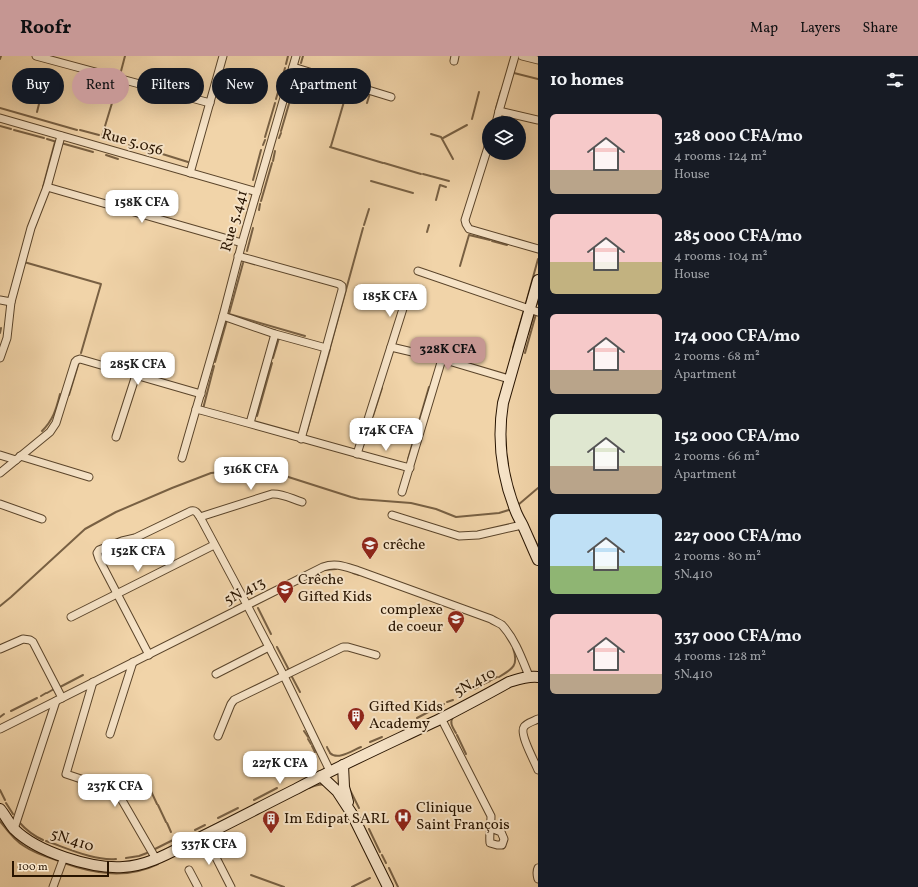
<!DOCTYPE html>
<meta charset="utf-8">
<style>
:root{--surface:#171b24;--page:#242831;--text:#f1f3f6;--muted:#9ea1a6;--accent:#c59692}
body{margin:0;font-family:Vollkorn,serif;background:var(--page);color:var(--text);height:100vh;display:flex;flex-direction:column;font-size:15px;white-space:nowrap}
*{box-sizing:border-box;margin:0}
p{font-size:13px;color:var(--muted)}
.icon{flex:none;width:22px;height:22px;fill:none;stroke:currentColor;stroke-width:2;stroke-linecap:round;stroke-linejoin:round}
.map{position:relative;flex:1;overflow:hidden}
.side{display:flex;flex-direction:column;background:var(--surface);width:380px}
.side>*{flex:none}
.hud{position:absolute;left:12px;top:12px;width:380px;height:36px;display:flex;gap:8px}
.tools{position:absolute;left:482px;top:60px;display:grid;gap:8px}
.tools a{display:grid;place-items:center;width:44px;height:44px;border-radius:50%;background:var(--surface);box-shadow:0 4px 16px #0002;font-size:20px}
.scale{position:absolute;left:12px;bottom:10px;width:97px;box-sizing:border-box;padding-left:4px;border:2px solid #281400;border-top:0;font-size:11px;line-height:14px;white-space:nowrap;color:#281400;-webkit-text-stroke:3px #f6e3c7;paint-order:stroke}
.price{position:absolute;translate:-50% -34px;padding:0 9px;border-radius:8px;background:#fff;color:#222;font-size:13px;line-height:26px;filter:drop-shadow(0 1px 2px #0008)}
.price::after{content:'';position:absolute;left:50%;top:24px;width:12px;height:9px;margin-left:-6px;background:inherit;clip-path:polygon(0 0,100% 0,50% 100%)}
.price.active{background:var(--accent);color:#111}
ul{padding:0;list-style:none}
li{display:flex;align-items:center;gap:12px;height:100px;padding:0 12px}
li span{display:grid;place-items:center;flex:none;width:112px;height:80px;border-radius:6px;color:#555}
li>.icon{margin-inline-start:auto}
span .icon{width:48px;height:48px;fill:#fffc;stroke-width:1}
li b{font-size:17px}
h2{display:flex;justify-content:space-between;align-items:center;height:48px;padding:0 12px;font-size:17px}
.pill{padding:0 14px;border-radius:18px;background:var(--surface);box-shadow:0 4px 16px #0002;font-size:14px;line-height:36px}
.pill.active{background:var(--accent);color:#111}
header{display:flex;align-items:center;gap:24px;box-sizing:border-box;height:56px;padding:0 20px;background:var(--accent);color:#111}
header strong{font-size:19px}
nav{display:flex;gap:22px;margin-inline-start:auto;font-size:14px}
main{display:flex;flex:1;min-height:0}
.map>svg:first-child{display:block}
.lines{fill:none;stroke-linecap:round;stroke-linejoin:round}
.stream{stroke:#786043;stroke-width:2}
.street-casing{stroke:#5a442a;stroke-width:9}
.secondary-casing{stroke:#281400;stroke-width:12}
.street{stroke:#f6e3c7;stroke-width:7}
.secondary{stroke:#f6e3c7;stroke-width:10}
.labels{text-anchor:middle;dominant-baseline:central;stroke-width:4;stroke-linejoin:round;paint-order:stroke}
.street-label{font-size:15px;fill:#281400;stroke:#f6e3c7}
.poi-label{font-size:15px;fill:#281400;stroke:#f6e3c7;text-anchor:start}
</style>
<header>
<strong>Roofr</strong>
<nav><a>Map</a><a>Layers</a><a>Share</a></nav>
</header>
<main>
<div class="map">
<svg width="538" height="831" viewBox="0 0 538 831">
<rect width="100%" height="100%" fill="#f1d4a9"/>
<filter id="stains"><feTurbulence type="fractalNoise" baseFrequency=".005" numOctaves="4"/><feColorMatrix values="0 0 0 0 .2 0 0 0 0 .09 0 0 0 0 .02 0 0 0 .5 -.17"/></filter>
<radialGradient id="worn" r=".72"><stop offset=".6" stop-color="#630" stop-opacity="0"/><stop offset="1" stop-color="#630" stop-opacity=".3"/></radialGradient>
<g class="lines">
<g class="stream">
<polyline points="0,3 1,0"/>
<polyline points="301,7 303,0"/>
<polyline points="286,8 288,0"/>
<polyline points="514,17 538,23"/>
<polyline points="120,19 125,0"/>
<polyline points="155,28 163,31"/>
<polyline points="292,39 297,20 313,25"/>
<polyline points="276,43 285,12"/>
<polyline points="367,47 370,37"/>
<polyline points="0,52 77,74"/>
<polyline points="496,52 501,35"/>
<polyline points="37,56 45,24"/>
<polyline points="472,63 479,36"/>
<polyline points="0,70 11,73"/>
<polyline points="14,74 44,82"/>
<polyline points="80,74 99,79"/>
<polyline points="281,75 291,41"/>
<polyline points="431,78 441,81 453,103"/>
<polyline points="102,80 119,24"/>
<polyline points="265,81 275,47"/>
<polyline points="279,82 281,77"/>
<polyline points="443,82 467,69"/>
<polyline points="47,83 57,86"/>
<polyline points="109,83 124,87"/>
<polyline points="61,87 93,96"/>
<polyline points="129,89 150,95"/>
<polyline points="263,89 265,84"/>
<polyline points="331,90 348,32"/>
<polyline points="330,91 383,107"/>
<polyline points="156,96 188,106"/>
<polyline points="106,99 118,103"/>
<polyline points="273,105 275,95"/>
<polyline points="384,107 421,118"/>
<polyline points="423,118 449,125"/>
<polyline points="253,124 261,94"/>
<polyline points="371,125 413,137"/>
<polyline points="43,131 55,86"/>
<polyline points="436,144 440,129 446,131"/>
<polyline points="261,145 272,107"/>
<polyline points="259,154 260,148"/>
<polyline points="364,169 369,153"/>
<polyline points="427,176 429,169"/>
<polyline points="492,185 507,189"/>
<polyline points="247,195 253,172"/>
<polyline points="24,206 101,228 81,297"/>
<polyline points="243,207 229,258 305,280"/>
<polyline points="460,210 469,179 490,184"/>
<polyline points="526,247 538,203"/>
<polyline points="537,248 538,243"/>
<polyline points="0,277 1,272"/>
<polyline points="528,278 534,258"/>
<polyline points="330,292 363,172"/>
<polyline points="513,292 524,254"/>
<polyline points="525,297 536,258"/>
<polyline points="273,302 279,282"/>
<polyline points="215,306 227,264"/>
<polyline points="69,339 79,306"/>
<polyline points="203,353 214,310"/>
<polyline points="257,360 272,307"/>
<polyline points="373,360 382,332"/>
<path d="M42 375C53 364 56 354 60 338"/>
<polyline points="307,375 330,293"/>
<polyline points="408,403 429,331"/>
<polyline points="518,449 538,432"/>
<polyline points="532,479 538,490"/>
<polyline points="323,514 336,513"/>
<polyline points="353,517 359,519"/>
<polyline points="0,550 11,541 85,473 116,456 172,432 211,417 245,414 279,418 351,441 359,443 411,447 436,453 456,461 499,457 512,453"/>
<polyline points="258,552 271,578"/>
<polyline points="277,591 289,614"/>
<polyline points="291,619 300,636"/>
<path d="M499 621C513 613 519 609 513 592"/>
<polyline points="491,624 497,621"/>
<polyline points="481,629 490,625"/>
<polyline points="60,631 83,619"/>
<polyline points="474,633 480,630"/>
<polyline points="47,637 54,633"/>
<polyline points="41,640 46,637"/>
<polyline points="447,646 453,644"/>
<polyline points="439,651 444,648"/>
<polyline points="11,655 37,642"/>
<polyline points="0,661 4,658"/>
<path d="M453 661C449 667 453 672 456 677"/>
<polyline points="417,662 434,653"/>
<polyline points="304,675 308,681"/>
<polyline points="457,679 466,698"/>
<polyline points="308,683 311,688"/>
<polyline points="370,686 382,681"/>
<polyline points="312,690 315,696"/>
<path d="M327 691C327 692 330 696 330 697 338 705 353 694 361 691"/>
<path d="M303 719C311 715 315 711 316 701"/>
<polyline points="348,730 359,752"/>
<polyline points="149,731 157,748"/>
<path d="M309 732C314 730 320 727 325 729"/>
<polyline points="0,734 5,744"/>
<polyline points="254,744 277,732"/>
<polyline points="6,747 13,758"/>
<polyline points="158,749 166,766"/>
<polyline points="218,762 238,752"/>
<path d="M0 765C7 774 14 784 24 790 34 797 47 801 59 805"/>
<path d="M19 766C26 774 34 780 43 784"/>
<polyline points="167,767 171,776"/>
<polyline points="369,773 380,796"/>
<polyline points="195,774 205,769"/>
<path d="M46 785C67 792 94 805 116 803"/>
<polyline points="155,793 175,783"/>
<polyline points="382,799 386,807"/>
<polyline points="126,802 139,800 147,797"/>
<path d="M64 807C95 818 127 823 158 808"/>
<polyline points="389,812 398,831"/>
<polyline points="251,819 284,831"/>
<polyline points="352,831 370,822"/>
</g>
<defs>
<g id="street">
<polyline points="36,0 210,47"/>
<polyline points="515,0 499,55 538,64"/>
<polyline points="522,0 538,4"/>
<polyline points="454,5 455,0"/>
<polyline points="293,11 391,41"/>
<polyline points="0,62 257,136"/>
<polyline points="496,67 499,55"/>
<polyline points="489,88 465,164 466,168 469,173 538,193"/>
<polyline points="190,117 223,0"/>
<polyline points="47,131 242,187"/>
<polyline points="238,200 339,228 342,230 342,234 301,383"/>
<polyline points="418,215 538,256"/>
<polyline points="0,244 11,246 31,172 47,131 61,80"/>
<polyline points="223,260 275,278 326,292"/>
<polyline points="391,291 442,303 509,323"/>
<polyline points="0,302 7,282 11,246"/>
<path d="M196 353C268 372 338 393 410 412"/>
<polyline points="250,367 275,278"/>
<polyline points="116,381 136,319"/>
<polyline points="357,398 407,240"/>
<polyline points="0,399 16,404"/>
<polyline points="20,400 89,421"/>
<polyline points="182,402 223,260 242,187 296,0"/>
<polyline points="0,417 50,376 56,367 75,306 77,304 80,303 201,338"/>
<polyline points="402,436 442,303"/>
<polyline points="0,448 42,463"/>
<polyline points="392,459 459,480 478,479 522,469"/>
<path d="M200 461 272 438C282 437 292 443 302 446"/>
<polyline points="71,561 214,489"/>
<polyline points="0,593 23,583 30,584 33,586 62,642"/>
<path d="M149 599 99 503 97 497 99 494 122 485 135 482 191 455C196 454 197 457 200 461L247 549 284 620 330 715"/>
<polyline points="216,618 269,591"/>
<polyline points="93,626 66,718 111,733 119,739 156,803"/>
<path d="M441 662 491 760C491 769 489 778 490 787L497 789H502L504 783 501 776 491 772"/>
<path d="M538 663C534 665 526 667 524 671 519 678 535 706 538 714"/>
<path d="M0 673 323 511C336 506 346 511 359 515L491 563C494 565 499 567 502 569 515 583 522 603 529 620"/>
<polyline points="110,678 133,606"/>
<polyline points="218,680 231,648 234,644 343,591 348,591 376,599"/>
<polyline points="14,773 56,645"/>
<polyline points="205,780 231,831"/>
<path d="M538 812C536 816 537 819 538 823"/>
<polyline points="189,814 198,831"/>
<polyline points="53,831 64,801"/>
</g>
<g id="secondary">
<path d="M538 224 503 347C497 384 502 421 516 456 518 461 521 466 523 470 528 481 533 493 538 504"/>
<polyline points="343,709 344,731 348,746"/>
<polyline points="321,720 337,735 352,758 388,831"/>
<path d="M0 753C5 759 9 767 14 773 37 796 91 813 123 811 148 810 171 796 193 785 228 768 262 750 296 733 343 708 392 686 440 663 463 651 486 639 509 626 519 623 527 620 538 621"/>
</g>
</defs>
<use href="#street" class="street-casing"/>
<use href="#secondary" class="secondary-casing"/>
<use href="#street" class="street"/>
<use href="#secondary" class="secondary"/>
</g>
<defs>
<symbol id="school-pin" viewBox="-11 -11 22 30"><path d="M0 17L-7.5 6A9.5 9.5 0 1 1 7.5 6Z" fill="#8f2418" stroke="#f6e3c7"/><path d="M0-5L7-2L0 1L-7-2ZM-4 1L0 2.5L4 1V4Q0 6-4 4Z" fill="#fff"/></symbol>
<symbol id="building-pin" viewBox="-11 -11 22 30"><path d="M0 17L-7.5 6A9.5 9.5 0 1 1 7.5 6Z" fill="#8f2418" stroke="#f6e3c7"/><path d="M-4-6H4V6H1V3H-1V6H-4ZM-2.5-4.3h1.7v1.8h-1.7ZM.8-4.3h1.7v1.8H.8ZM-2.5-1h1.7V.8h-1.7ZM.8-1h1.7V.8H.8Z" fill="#fff"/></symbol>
<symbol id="hospital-pin" viewBox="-11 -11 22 30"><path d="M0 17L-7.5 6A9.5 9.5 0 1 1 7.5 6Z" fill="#8f2418" stroke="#f6e3c7"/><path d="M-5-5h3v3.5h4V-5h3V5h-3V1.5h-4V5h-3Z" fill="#fff"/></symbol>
</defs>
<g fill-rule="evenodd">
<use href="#school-pin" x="360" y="479" width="20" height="27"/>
<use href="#school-pin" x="275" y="523" width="20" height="27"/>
<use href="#school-pin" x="446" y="553" width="20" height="27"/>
<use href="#building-pin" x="346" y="650" width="20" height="27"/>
<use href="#hospital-pin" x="393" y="751" width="20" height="27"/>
<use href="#building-pin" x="261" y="753" width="20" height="27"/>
</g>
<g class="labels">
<g class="street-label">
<text transform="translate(132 87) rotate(16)">Rue 5.056</text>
<text transform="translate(235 165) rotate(-74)">Rue 5.441</text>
<text transform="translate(245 536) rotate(-27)">5N 413</text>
<text transform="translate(475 627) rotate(-28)">5N.410</text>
<text transform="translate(72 785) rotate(18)">5N.410</text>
</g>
<g class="poi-label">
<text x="383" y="489">crêche</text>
<text x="298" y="524">Crêche<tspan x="298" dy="17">Gifted Kids</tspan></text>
<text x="443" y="554" text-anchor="end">complexe<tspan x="443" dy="17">de coeur</tspan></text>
<text x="369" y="651">Gifted Kids<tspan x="369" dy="17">Academy</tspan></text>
<text x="416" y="752">Clinique<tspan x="416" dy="17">Saint François</tspan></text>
<text x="284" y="763">Im Edipat SARL</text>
</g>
</g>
<rect width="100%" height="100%" filter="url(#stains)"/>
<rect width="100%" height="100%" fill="url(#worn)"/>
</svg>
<div class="tools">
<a><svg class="icon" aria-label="layers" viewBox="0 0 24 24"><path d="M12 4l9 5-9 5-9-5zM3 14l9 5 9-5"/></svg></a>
</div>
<div class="scale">100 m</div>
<b class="price" style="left:142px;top:168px">158K CFA</b>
<b class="price" style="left:390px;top:262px">185K CFA</b>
<b class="price active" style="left:448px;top:315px">328K CFA</b>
<b class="price" style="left:138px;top:330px">285K CFA</b>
<b class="price" style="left:386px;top:396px">174K CFA</b>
<b class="price" style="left:251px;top:435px">316K CFA</b>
<b class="price" style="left:138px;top:517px">152K CFA</b>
<b class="price" style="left:280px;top:729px">227K CFA</b>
<b class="price" style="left:115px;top:752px">237K CFA</b>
<b class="price" style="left:209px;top:810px">337K CFA</b>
<div class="hud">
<a class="pill">Buy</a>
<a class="pill active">Rent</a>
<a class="pill">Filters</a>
<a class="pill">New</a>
<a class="pill">Apartment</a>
</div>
</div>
<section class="side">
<h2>10 homes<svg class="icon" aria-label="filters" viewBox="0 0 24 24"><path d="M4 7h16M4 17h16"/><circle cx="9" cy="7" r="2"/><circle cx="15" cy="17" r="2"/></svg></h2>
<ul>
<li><span style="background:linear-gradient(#f6c9c9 70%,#b9a48a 0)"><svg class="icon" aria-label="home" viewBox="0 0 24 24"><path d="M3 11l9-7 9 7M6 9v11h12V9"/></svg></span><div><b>328 000 CFA/mo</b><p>4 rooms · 124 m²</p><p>House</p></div></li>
<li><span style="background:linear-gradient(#f6c9c9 60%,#c2b280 0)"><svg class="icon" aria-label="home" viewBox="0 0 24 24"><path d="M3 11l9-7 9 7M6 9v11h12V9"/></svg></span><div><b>285 000 CFA/mo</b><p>4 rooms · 104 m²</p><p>House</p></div></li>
<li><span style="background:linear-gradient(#f6c9c9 70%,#b9a48a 0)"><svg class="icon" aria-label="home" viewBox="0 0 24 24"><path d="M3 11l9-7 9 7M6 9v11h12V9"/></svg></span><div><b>174 000 CFA/mo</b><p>2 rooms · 68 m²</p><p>Apartment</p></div></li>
<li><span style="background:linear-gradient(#dfe7d0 65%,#b9a48a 0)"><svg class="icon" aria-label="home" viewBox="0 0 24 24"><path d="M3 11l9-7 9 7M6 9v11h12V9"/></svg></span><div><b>152 000 CFA/mo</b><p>2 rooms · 66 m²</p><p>Apartment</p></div></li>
<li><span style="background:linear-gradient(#bfe0f5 65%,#8fb573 0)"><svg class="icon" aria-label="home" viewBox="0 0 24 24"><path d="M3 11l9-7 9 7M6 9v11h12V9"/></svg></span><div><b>227 000 CFA/mo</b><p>2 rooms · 80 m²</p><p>5N.410</p></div></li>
<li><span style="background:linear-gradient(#f6c9c9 75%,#b9a48a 0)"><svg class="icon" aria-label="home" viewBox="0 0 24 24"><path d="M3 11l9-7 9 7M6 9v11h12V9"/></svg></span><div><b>337 000 CFA/mo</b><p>4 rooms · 128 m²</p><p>5N.410</p></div></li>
</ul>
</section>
</main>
